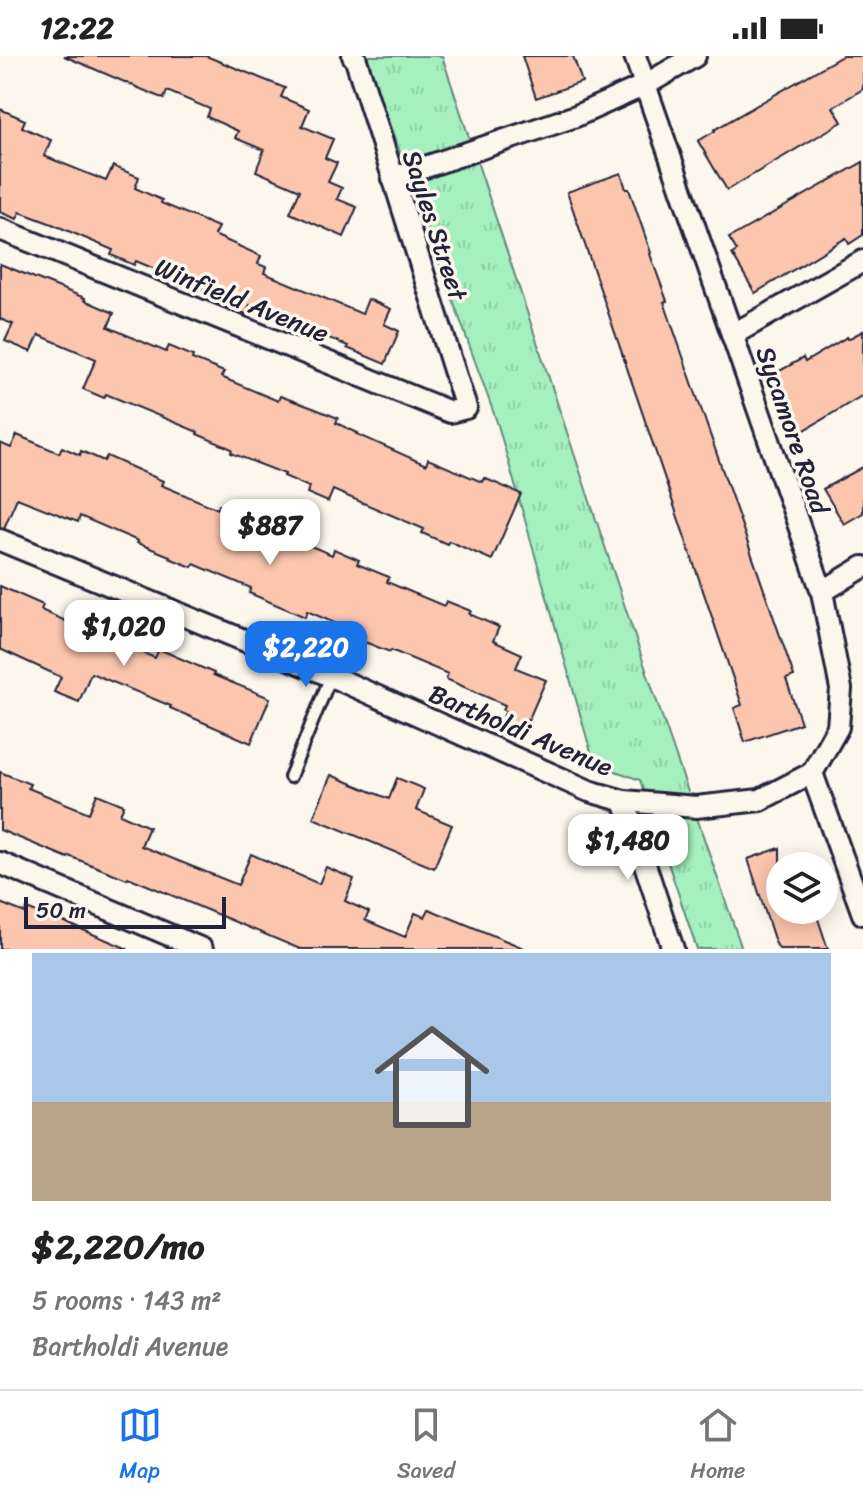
<!DOCTYPE html>
<meta charset="utf-8">
<style>
:root{--surface:#fff;--page:#f6f6f6;--text:#222;--muted:#767676;--line:#e0e0e0;--accent:#1a73e8}
body{margin:0;font-family:Sriracha,sans-serif;background:var(--page);color:var(--text);height:100vh;display:flex;flex-direction:column;font-size:30px;white-space:nowrap}
*{box-sizing:border-box;margin:0}
p{font-size:26px;color:var(--muted)}
.icon{flex:none;width:44px;height:44px;fill:none;stroke:currentColor;stroke-width:2;stroke-linecap:round;stroke-linejoin:round}
.map{position:relative;height:893px;overflow:hidden}
.side{display:flex;flex-direction:column;background:var(--surface);flex:1}
.side>*{flex:none}
.buttons{position:absolute;left:766px;top:796px;display:grid;gap:16px}
.buttons a{display:grid;place-items:center;width:72px;height:72px;border-radius:50%;background:var(--surface);box-shadow:0 4px 20px #0003;font-size:40px}
.scale{position:absolute;left:24px;bottom:20px;width:202px;box-sizing:border-box;padding-left:8px;border:4px solid #22223b;border-top:0;font-size:22px;line-height:28px;white-space:nowrap;color:#22223b;-webkit-text-stroke:6px #fbf7ec;paint-order:stroke}
.price{position:absolute;translate:-50% -68px;padding:0 18px;border-radius:16px;background:#fff;color:#222;font-size:26px;line-height:52px;filter:drop-shadow(0 2px 4px #0008)}
.price::after{content:'';position:absolute;left:50%;top:48px;width:24px;height:18px;margin-left:-12px;background:inherit;clip-path:polygon(0 0,100% 0,50% 100%)}
.price.current{background:var(--accent);color:#fff}
ul{padding:0;list-style:none}
li{display:grid;align-content:center;gap:16px;height:424px;padding:0 32px}
li+li{border-top:2px solid var(--line)}
li span{display:grid;place-items:center;height:248px;border-radius:0px;color:#555}
li>.icon{margin-inline-start:auto}
span .icon{width:144px;height:144px;fill:#fffc;stroke-width:1}
li b{font-size:34px}
.status{display:flex;justify-content:space-between;align-items:center;height:56px;padding:0 40px;background:var(--surface);direction:ltr}
.status svg{height:22px;fill:currentColor}
.menu{display:flex;justify-content:space-around;align-items:center;height:112px;border-top:2px solid var(--line);background:var(--surface);font-size:22px;color:var(--muted)}
.menu a{display:grid;justify-items:center;gap:4px}
.menu .current{color:var(--accent)}
.map>svg:first-child{display:block}
.grass{fill:url(#grass-tufts);stroke:#64897d;stroke-width:2}
.building{fill:#fcc6ae;stroke:#22223b;stroke-width:2}
.lines{fill:none;stroke-linecap:round;stroke-linejoin:round}
.lane-casing{stroke:#22223b;stroke-width:16}
.street-casing{stroke:#22223b;stroke-width:26}
.lane{stroke:#fbf7ec;stroke-width:10}
.street{stroke:#fbf7ec;stroke-width:20}
.labels{text-anchor:middle;dominant-baseline:central;stroke-width:7;stroke-linejoin:round;paint-order:stroke}
.street-label{font-size:26px;fill:#22223b;stroke:#fbf7ec}
</style>
<div class="status"><b>12:22</b><svg viewBox="0 0 49 12"><path d="M0 12V9h3v3zM5 12V6h3v6zM10 12V3h3v9zM15 12V0h3v12zM26 1h20v11H26zM47 4h2v5h-2z"/></svg></div>
<div class="map">
<svg width="863" height="893" viewBox="0 0 863 893">
<defs>
<pattern id="grass-tufts" width="24" height="20" patternUnits="userSpaceOnUse" patternTransform="scale(2)"><rect width="24" height="20" fill="#a6f0bf"/><path d="M3 7l-1-3M5 7V3M7 7l1-3M15 17l-1-3M17 17v-4M19 17l1-3" fill="none" stroke="#8fcea5"/></pattern>
</defs>
<rect width="100%" height="100%" fill="#fbf7ec"/>
<filter id="ink" filterUnits="userSpaceOnUse"><feTurbulence type="fractalNoise" baseFrequency=".0125" numOctaves="2"/><feDisplacementMap in="SourceGraphic" scale="16" xChannelSelector="R" yChannelSelector="G"/><feConvolveMatrix kernelMatrix="1 2 1 2 8 2 1 2 1" color-interpolation-filters="sRGB"/></filter>
<g filter="url(#ink)">
<polygon class="grass" points="365,0 442,0 642,602 742,893 697,893 640,724 594,707 498,369"/>
<g class="building">
<polygon points="64,0 206,0 285,32 281,41 309,53 302,70 333,83 325,102 337,107 328,126 342,132 337,143 357,151 344,181 290,157 300,134 256,115 264,94 235,82 238,75 207,61 210,53 167,35 164,43"/>
<polygon points="522,0 573,0 582,26 536,42"/>
<polygon points="842,0 863,0 863,33 833,51 842,66 727,134 698,85 715,75 714,74"/>
<polygon points="0,53 25,64 22,71 51,84 44,100 106,125 113,110 139,121 135,132 162,144 161,147 218,171 214,179 261,200 258,208 266,211 264,217 362,258 368,243 391,253 384,268 399,275 385,308 347,292 348,290 250,249 246,258 207,242 210,236 136,205 134,209 111,199 113,194 52,168 20,156 17,163 0,156"/>
<polygon points="863,106 863,179 849,188 846,182 755,237 732,198 737,195 729,182"/>
<polygon points="621,117 626,133 629,133 651,197 650,198 667,245 664,246 794,620 786,623 801,667 745,686 734,652 742,649 567,136"/>
<polygon points="0,208 85,242 84,244 114,257 108,271 166,296 169,290 193,300 192,303 224,316 221,321 278,345 280,340 313,352 338,362 336,367 358,377 357,378 426,409 428,403 482,426 484,422 521,438 492,504 449,485 447,488 422,477 424,473 333,434 328,446 307,437 309,431 284,420 285,418 231,397 232,393 197,378 198,376 106,338 104,342 83,333 96,303 39,279 31,296 5,285 13,268 0,263"/>
<polygon points="863,275 863,339 803,375 775,326 778,324 774,318 803,302 805,306 847,281 848,283"/>
<polygon points="17,379 59,397 62,391 80,399 81,395 104,405 107,400 163,425 161,429 218,453 219,449 251,462 253,458 278,469 275,475 332,499 334,493 359,504 357,508 389,521 387,526 444,550 446,545 471,555 469,558 499,571 493,585 522,598 516,612 546,624 528,665 527,663 522,674 501,665 506,655 503,654 505,649 446,623 448,618 391,594 390,596 362,585 365,580 307,555 305,561 249,537 251,532 194,508 192,511 169,502 170,500 137,487 138,485 80,460 78,466 17,442 4,472 0,471 0,387 11,392"/>
<polygon points="863,411 863,457 844,468 823,433"/>
<polygon points="0,530 43,549 41,554 81,572 83,567 108,577 106,581 155,602 159,593 214,617 213,619 270,642 251,687 170,652 171,650 91,617 79,646 54,636 61,621 0,593"/>
<polygon points="0,716 30,728 28,732 89,757 97,738 124,749 120,758 149,771 141,790 238,829 251,798 319,828 326,811 354,823 345,845 369,856 365,864 405,881 415,857 425,861 429,853 526,893 300,893 128,821 127,823 69,800 68,802 0,774"/>
<polygon points="331,719 389,743 397,722 424,733 416,754 452,769 434,812 313,762"/>
<polygon points="780,792 780,854 815,854 828,893 779,893 775,886 748,803"/>
<polygon points="0,847 25,857 27,853 54,864 55,862 128,893 0,893"/>
</g>
<g class="lines">
<defs>
<polyline id="lane" points="290,721 331,620"/>
<g id="street">
<polyline points="393,122 576,60 645,29 695,0"/>
<polyline points="0,173 450,356 466,352 355,1 353,0"/>
<polyline points="732,279 863,205"/>
<polyline points="0,484 331,620 589,735 624,745 696,751 760,744 812,717 838,671 841,633 822,536 635,0"/>
<polyline points="822,536 863,511"/>
<polyline points="812,717 863,858"/>
<polyline points="624,745 673,893"/>
<polyline points="0,807 202,893"/>
</g>
</defs>
<use href="#lane" class="lane-casing"/>
<use href="#street" class="street-casing"/>
<use href="#lane" class="lane"/>
<use href="#street" class="street"/>
</g>
</g>
<g class="labels">
<g class="street-label">
<text transform="translate(435 169) rotate(72)">Sayles Street</text>
<text transform="translate(242 244) rotate(22)">Winfield Avenue</text>
<text transform="translate(793 374) rotate(71)">Sycamore Road</text>
<text transform="translate(521 674) rotate(23)">Bartholdi Avenue</text>
</g>
</g>
</svg>
<div class="buttons">
<a><svg class="icon" aria-label="layers" viewBox="0 0 24 24"><path d="M12 4l9 5-9 5-9-5zM3 14l9 5 9-5"/></svg></a>
</div>
<div class="scale">50 m</div>
<b class="price" style="left:270px;top:511px">$887</b>
<b class="price" style="left:124px;top:612px">$1,020</b>
<b class="price current" style="left:306px;top:633px">$2,220</b>
<b class="price" style="left:628px;top:826px">$1,480</b>
</div>
<section class="side">
<ul>
<li><span style="background:linear-gradient(#a9c7e8 60%,#b9a48a 0)"><svg class="icon" aria-label="home" viewBox="0 0 24 24"><path d="M3 11l9-7 9 7M6 9v11h12V9"/></svg></span><div><b>$2,220/mo</b><p>5 rooms · 143 m²</p><p>Bartholdi Avenue</p></div></li>
</ul>
</section>
<nav class="menu">
<a class="current"><svg class="icon" aria-label="map" viewBox="0 0 24 24"><path d="M3 6l6-2 6 2 6-2v14l-6 2-6-2-6 2zM9 4v14M15 6v14"/></svg>Map</a>
<a><svg class="icon" aria-label="saved" viewBox="0 0 24 24"><path d="M7 4h10v16l-5-4-5 4z"/></svg>Saved</a>
<a><svg class="icon" aria-label="home" viewBox="0 0 24 24"><path d="M3 11l9-7 9 7M6 9v11h12V9"/></svg>Home</a>
</nav>
